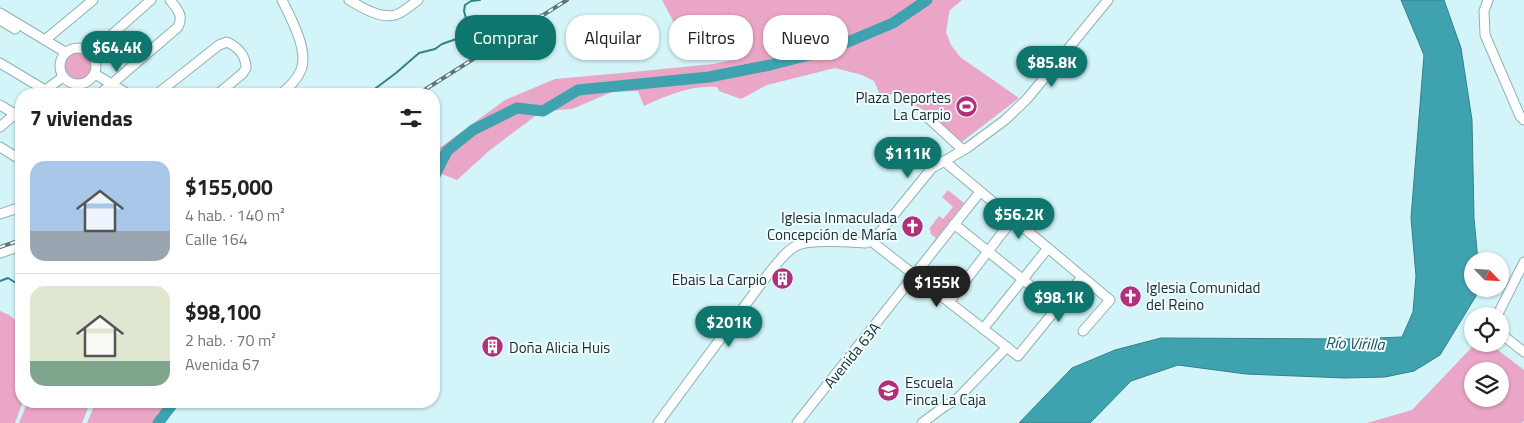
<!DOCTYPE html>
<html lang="es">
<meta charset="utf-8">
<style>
:root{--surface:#fff;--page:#f2f2f2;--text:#222;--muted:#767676;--line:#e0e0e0;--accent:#0f766e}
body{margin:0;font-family:"Titillium Web",sans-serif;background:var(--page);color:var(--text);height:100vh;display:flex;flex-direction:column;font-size:19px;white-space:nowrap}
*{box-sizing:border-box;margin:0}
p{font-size:16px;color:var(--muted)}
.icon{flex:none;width:28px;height:28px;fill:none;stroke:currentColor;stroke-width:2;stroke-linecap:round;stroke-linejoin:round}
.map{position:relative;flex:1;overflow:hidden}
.side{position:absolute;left:15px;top:88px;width:425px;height:320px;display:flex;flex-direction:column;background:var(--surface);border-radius:20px;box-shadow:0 1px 4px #0004}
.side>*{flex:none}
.banner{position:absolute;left:455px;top:15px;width:475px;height:45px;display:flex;gap:10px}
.needle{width:32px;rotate:115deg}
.fabs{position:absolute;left:1464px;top:252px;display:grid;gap:10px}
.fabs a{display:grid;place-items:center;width:45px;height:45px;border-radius:50%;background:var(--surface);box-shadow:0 1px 4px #0004;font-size:25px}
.price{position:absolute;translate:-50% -42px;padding:0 11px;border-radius:18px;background:var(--accent);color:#fff;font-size:16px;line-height:32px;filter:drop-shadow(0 1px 2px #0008)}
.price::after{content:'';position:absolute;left:50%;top:30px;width:15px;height:11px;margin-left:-8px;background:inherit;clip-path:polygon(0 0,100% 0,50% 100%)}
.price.on{background:#222;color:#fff}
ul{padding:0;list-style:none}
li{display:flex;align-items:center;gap:15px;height:125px;padding:0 15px}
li+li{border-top:1px solid var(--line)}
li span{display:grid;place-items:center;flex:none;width:140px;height:100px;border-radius:15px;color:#555}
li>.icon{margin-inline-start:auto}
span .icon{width:60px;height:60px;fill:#fffc;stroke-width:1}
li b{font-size:21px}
h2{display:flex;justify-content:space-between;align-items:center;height:60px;padding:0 15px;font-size:21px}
.chip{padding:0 18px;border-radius:20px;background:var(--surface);box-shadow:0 1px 4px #0004;font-size:18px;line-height:45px}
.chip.on{background:var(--accent);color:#fff}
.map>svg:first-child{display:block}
.green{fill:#eaa6c6;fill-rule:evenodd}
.water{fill:#3fa3af;stroke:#368088}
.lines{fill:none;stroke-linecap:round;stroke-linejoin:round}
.stream{stroke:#368088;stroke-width:2}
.river{stroke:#3fa3af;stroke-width:11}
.minor-casing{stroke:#91b1b5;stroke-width:11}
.minor{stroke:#fff;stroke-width:9}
.rail-casing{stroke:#617577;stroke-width:4}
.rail{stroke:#f0fdff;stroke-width:2;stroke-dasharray:5.5;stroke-linecap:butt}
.labels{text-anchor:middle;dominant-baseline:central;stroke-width:4;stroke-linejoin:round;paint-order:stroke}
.poi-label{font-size:15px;fill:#202d2e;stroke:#f0fdff;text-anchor:end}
.street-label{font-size:15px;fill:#202d2e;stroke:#f0fdff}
.water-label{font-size:16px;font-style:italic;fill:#185158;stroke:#f0fdff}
</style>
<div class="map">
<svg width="1524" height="423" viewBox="0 0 1524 423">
<rect width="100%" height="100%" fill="#d3f4f8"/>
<g class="green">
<path d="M662 0H962L950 10 949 14 946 32 951 45 960 57 1019 98 959 144 927 112 893 93 882 99 874 81 862 75 835 68 767 85 741 99 719 91 717 87C691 85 668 95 644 106L638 91 612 92 572 109 542 111 490 150 457 180 442 174 434 188V152L505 100 555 79 633 72 713 64 738 59 694 60Z"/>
<circle cx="78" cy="66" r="14"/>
<polygon points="948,190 964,203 925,253 936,238 930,233 931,231 929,229 939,216 943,219 953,207 942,197"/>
<polygon points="0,311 9,315 21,325 21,401 23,401 15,423 0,423"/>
<path d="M1475 344H1490L1524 370V421L1522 423H1367L1412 410ZM1472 371H1500V399H1472Z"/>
<polygon points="28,401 91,401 82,423 19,423"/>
<polygon points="96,401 175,401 158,423 87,423"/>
</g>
<polygon class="water" points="1401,0 1444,0 1461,48 1472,120 1474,218 1478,261 1472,261 1472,289 1477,289 1476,296 1440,355 1414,371 1385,377 1345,378 1246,374 1178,365 1131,381 1090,423 1019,423 1072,368 1115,350 1161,338 1349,339 1402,337 1413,312 1416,276 1411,218 1424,55"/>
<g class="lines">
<g class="stream">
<polyline points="368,94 396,73 419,53 435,49 442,44 462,37 467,32 468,26 464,11 465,5 471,1 480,0"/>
<polyline points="0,281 8,278 21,286"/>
</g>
<g class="river">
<polyline points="434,177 447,151 473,130 517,108 543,111 578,90 709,77 770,65 829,50 893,23 927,0"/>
<polyline points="158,423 175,401"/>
</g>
<defs>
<g id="minor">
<path d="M349 0C361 7 380 19 395 15 403 13 411 5 418 0"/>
<polyline points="1488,0 1484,11 1485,35 1520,116 1524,120"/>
<polyline points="0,13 65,52"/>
<polyline points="0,20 15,29"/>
<polyline points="45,40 93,0"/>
<circle cx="78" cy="66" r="18"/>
<polyline points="91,53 151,0"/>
<polyline points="0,63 45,90"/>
<polyline points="95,74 128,94"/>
<polyline points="40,94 63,77"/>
<path d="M100 94 178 27C184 15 177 9 170 0"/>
<path d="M157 94 219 45 227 42C238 47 246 56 246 68L243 73 218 94"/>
<path d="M281 94C289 87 297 80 301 70 309 51 291 18 282 0"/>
<polyline points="0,105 15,114"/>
<polyline points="925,115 963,150"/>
<polyline points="0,127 21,109"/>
<polyline points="0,147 21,160"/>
<polyline points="944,161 1110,300 1083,331"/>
<polyline points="0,214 21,207"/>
<polyline points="954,224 1057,307"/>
<polyline points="871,241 879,233 932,168 967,148 1005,120 1027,99 1108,0"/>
<polyline points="871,241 1018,356 1082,277"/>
<polyline points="0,253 21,246"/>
<polyline points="949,302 1013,219"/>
<polyline points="1497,316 1524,262"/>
<polyline points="983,329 1048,248"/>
<polyline points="1500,333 1524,352"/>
<path d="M658 423 769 273C777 264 786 250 798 245 812 239 850 242 866 243L871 241"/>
<polyline points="797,423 980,192"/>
<polyline points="922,423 945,406 956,400 1007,347"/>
</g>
</defs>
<use href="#minor" class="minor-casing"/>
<use href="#minor" class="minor"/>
<defs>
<g id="rail">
<polyline points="418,94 567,0"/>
<polyline points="0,247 21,240"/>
</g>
</defs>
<use href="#rail" class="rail-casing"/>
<use href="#rail" class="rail"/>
</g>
<defs>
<symbol id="stadium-disc" viewBox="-11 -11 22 22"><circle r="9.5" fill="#b2307b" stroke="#f0fdff"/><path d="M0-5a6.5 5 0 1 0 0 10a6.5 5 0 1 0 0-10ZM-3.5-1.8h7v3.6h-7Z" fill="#fff"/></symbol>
<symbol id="church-disc" viewBox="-11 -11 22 22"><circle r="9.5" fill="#b2307b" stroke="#f0fdff"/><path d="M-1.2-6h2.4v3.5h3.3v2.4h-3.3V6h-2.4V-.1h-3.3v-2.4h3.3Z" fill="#fff"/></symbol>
<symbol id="building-disc" viewBox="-11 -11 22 22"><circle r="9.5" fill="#b2307b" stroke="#f0fdff"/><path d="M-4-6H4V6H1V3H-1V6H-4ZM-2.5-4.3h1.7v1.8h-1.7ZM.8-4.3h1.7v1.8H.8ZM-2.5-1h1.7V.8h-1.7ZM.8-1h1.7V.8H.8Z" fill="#fff"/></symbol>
<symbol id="school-disc" viewBox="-11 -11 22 22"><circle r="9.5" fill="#b2307b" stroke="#f0fdff"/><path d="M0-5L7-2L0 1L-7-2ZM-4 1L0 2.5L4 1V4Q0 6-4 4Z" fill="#fff"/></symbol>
</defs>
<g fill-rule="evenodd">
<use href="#stadium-disc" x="954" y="94" width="25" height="25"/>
<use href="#church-disc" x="900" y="214" width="25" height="25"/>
<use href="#building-disc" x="770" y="266" width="25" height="25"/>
<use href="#church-disc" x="1118" y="284" width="25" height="25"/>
<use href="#building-disc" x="480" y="334" width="25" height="25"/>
<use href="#school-disc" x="876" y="378" width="25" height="25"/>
</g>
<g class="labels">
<g class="poi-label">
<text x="951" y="97">Plaza Deportes<tspan x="951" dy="17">La Carpio</tspan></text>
<text x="897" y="217">Iglesia Inmaculada<tspan x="897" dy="17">Concepción de María</tspan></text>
<text x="767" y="279">Ebais La Carpio</text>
<text x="1146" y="287" text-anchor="start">Iglesia Comunidad<tspan x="1146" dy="17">del Reino</tspan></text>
<text x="509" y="347" text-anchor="start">Doña Alicia Huis</text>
<text x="905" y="382" text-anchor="start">Escuela<tspan x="905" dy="17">Finca La Caja</tspan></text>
</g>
<g class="street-label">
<text transform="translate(852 355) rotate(-51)">Avenida 63A</text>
</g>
<g class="water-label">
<text transform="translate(1355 343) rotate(2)">Río Virilla</text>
</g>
</g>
</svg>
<div class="fabs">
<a><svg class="needle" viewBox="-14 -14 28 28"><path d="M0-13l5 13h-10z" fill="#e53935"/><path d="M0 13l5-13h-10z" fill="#767676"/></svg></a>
<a><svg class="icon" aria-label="locate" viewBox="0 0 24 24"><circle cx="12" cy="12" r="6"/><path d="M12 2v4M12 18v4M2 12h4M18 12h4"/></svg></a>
<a><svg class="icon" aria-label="layers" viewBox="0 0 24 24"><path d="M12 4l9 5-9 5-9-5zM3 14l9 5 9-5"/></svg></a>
</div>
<b class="price" style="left:117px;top:73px">$64.4K</b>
<b class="price" style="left:1052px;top:88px">$85.8K</b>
<b class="price" style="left:908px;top:179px">$111K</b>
<b class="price" style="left:1019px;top:240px">$56.2K</b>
<b class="price on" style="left:937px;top:308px">$155K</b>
<b class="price" style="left:1059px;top:323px">$98.1K</b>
<b class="price" style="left:729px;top:348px">$201K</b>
<div class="banner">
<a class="chip on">Comprar</a>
<a class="chip">Alquilar</a>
<a class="chip">Filtros</a>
<a class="chip">Nuevo</a>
</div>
<section class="side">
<h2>7 viviendas<svg class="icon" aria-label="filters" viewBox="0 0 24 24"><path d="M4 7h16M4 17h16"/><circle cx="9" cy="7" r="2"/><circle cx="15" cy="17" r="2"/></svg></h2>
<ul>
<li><span style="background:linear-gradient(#a9c7e8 70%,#9aa5b1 0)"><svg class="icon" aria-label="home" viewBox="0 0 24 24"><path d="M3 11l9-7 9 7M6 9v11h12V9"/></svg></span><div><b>$155,000</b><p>4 hab. · 140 m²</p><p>Calle 164</p></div></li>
<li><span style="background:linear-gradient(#dfe7d0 75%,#7fa58c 0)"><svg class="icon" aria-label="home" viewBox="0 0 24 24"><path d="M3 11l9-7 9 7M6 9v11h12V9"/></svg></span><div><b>$98,100</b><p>2 hab. · 70 m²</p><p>Avenida 67</p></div></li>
</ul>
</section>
</div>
